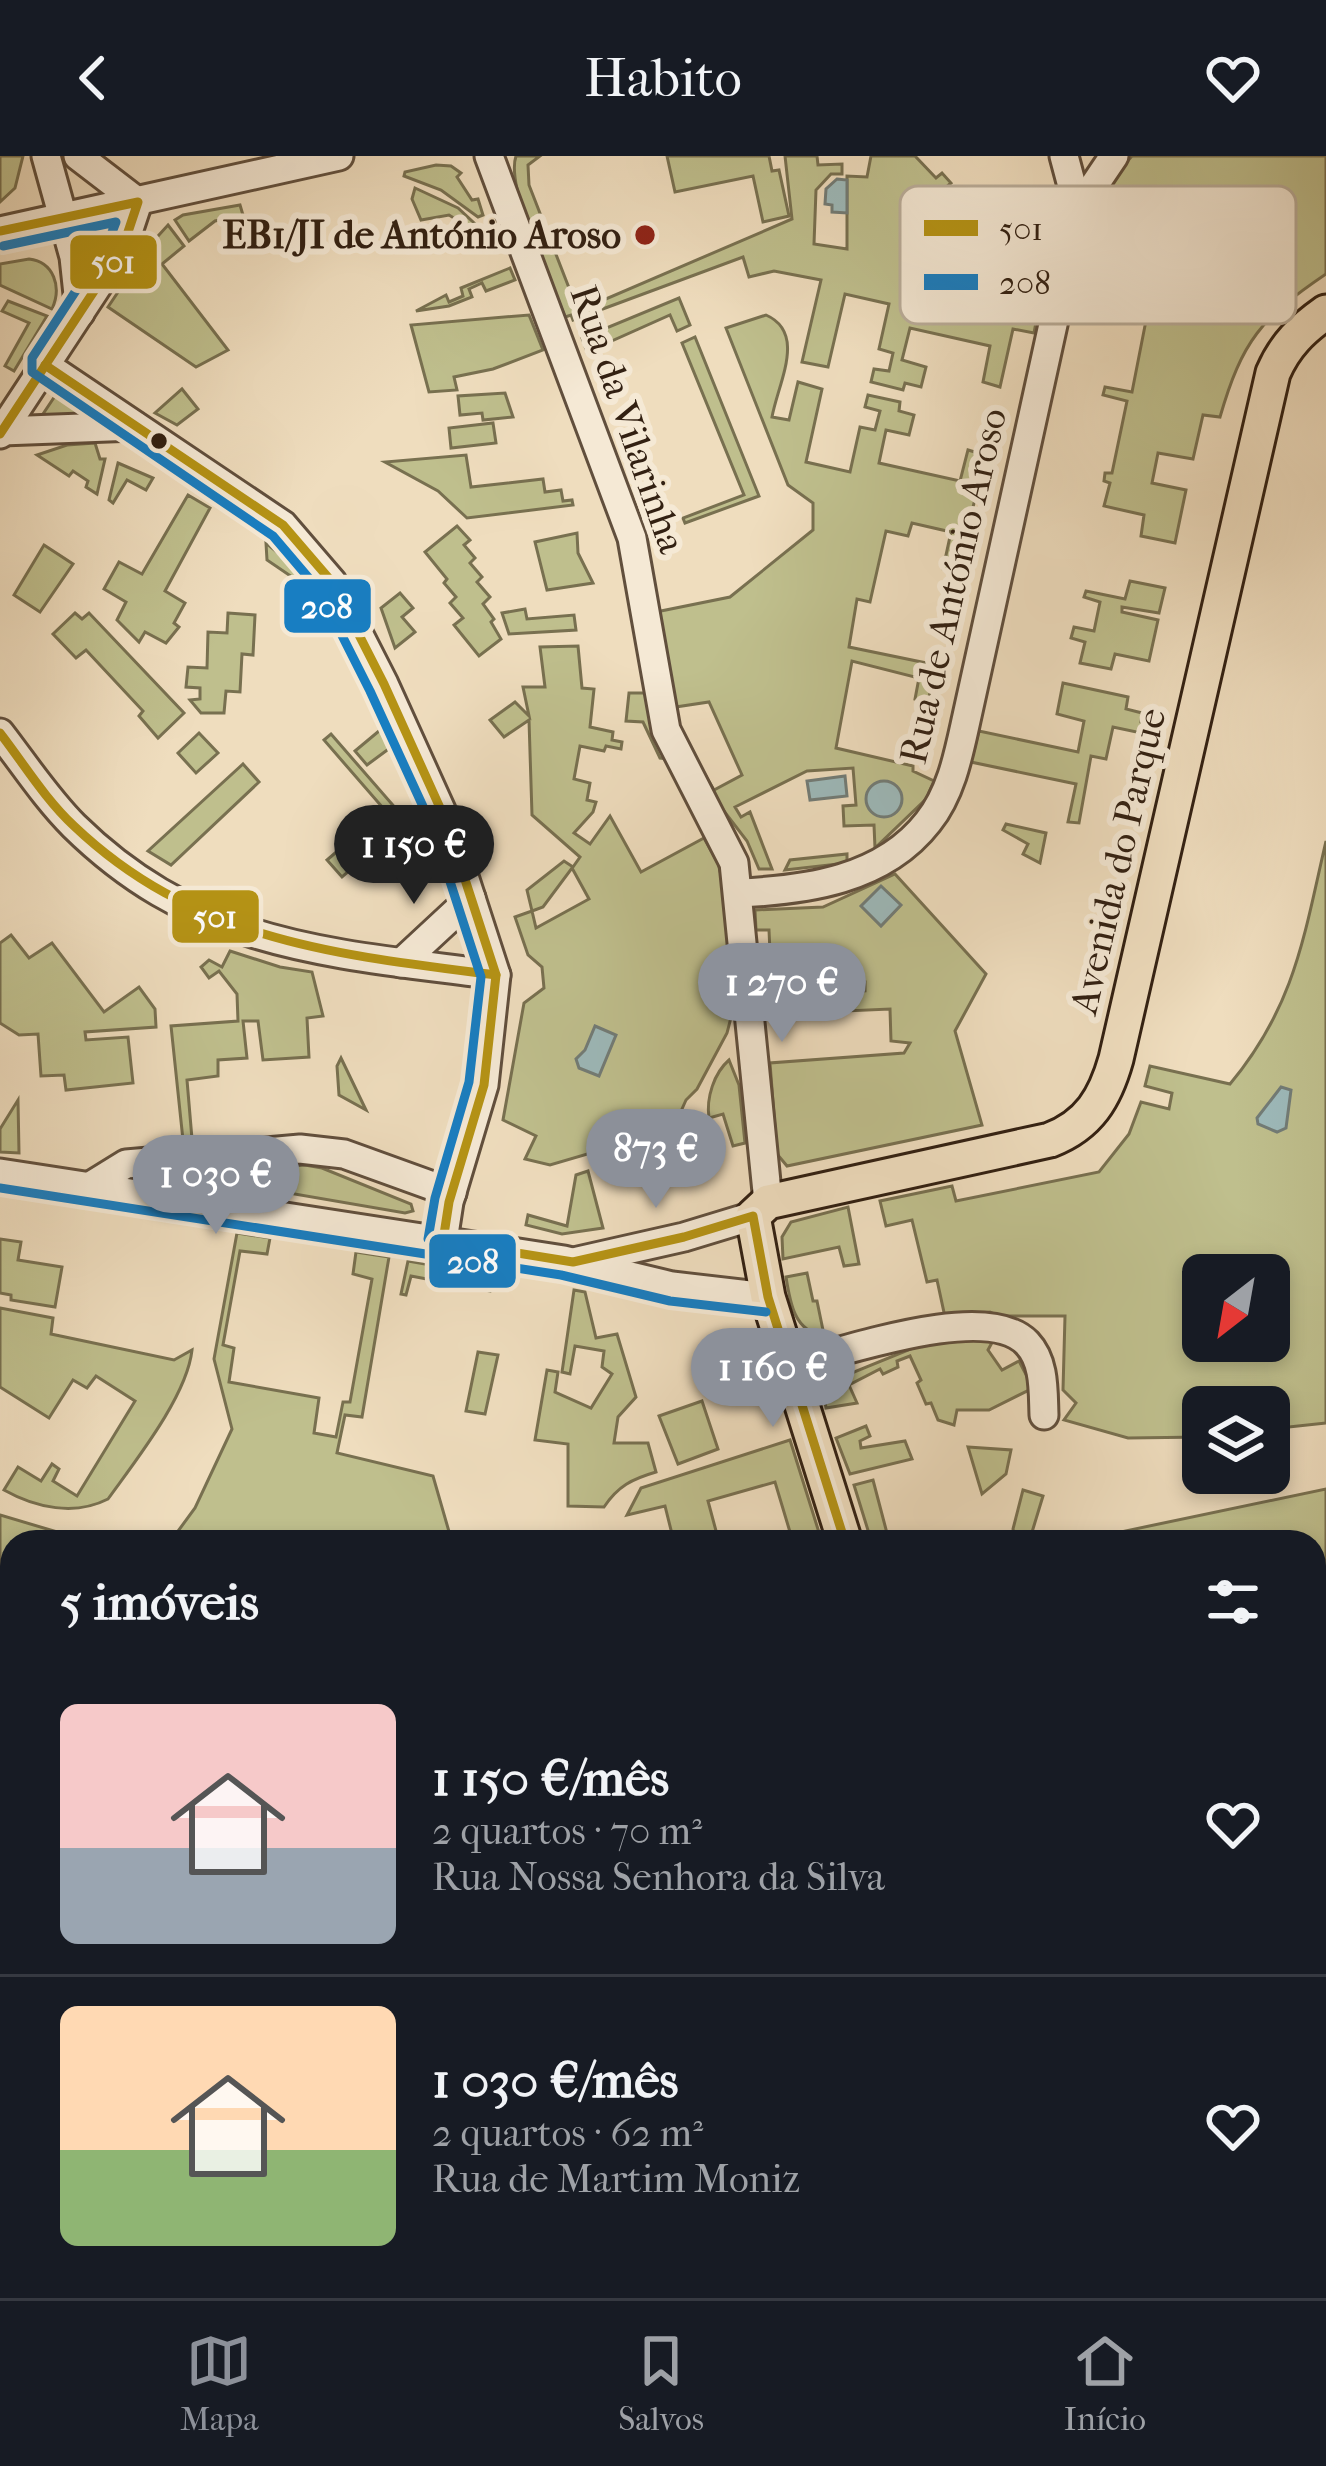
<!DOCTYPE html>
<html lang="pt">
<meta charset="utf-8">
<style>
:root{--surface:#171b24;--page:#242831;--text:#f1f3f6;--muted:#9ea1a6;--line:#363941;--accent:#8c9099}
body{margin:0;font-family:"IM FELL French Canon",serif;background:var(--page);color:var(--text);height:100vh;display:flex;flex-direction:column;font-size:45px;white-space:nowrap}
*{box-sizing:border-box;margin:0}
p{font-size:39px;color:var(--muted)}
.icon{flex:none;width:66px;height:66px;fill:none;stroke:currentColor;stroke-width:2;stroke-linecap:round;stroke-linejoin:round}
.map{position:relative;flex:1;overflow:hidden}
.drawer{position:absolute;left:0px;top:1374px;width:1326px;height:768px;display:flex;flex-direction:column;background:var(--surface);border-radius:36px 36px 0 0;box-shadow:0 6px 18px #0003}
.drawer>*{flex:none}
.needle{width:78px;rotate:211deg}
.fabs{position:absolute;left:1182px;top:1098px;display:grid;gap:24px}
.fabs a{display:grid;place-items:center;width:108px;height:108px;border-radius:18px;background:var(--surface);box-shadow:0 6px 18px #0003;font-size:60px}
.price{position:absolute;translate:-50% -102px;padding:0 27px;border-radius:42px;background:var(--accent);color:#fff;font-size:39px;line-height:78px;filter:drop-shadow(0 3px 6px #0008)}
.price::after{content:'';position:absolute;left:50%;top:72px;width:36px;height:27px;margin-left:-18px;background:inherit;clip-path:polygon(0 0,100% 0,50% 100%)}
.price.selected{background:#222;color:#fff}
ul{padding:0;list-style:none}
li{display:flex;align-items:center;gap:36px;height:300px;padding:0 60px}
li+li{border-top:3px solid var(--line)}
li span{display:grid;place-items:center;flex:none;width:336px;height:240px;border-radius:18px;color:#555}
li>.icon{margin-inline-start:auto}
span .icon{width:144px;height:144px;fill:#fffc;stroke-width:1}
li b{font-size:51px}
h2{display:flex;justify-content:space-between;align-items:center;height:144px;padding:0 60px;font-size:51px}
header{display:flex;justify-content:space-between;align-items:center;height:156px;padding:0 60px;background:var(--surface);font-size:54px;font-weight:600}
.dock{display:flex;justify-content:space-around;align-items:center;height:168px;border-top:3px solid var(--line);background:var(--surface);font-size:33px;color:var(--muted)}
.dock a{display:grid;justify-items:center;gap:6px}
.dock .selected{color:var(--accent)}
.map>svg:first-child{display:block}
.green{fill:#bfbf8d;stroke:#787050;stroke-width:3;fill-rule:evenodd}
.water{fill:#9dbabb;stroke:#727c77;stroke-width:3}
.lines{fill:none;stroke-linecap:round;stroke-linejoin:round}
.stream{stroke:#727c77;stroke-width:8}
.minor-casing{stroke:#614f3d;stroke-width:33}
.major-casing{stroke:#322012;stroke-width:39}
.minor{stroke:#f5e9d5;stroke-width:27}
.major{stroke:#efddbe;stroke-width:33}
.bus-1-casing{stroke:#f5e9d5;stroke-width:18}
.bus-2-casing{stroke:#f5e9d5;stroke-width:18}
.bus-1{stroke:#b59315;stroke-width:9}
.bus-2{stroke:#187ec2;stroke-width:9}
.poi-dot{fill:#8f2418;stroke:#f5e9d5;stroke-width:4.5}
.bus-dot{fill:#322012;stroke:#f5e9d5;stroke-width:4.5}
.labels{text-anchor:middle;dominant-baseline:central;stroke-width:12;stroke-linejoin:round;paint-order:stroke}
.poi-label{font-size:39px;font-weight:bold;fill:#322012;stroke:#f5e9d5;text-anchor:end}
.street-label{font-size:39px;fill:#322012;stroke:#f5e9d5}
.key{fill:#f5e9d5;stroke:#baad9a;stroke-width:3}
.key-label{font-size:33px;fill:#322012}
.line-badge{stroke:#f5e9d5;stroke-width:4.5}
.badge-label{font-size:33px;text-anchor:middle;font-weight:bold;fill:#fff}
</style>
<header><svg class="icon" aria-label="back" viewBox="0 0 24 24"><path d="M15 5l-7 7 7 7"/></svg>Habito<svg class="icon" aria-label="heart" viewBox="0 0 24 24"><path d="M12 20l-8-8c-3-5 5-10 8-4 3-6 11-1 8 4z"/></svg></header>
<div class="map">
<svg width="1326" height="2142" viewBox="0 0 1326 2142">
<rect width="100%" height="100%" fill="#efddbe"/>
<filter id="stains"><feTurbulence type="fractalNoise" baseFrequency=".00167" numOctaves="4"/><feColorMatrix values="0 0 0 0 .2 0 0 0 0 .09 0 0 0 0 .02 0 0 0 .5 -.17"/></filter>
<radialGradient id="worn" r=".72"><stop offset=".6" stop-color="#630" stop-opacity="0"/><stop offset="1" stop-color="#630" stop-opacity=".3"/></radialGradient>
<g class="green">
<polygon points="0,0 23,0 15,32 0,46"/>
<path d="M516 0H540L528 9 529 29 578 155 792 63 785 0H817L818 9 842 8V18H831L816 34 814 88 847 93V20L867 21 871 0H915L936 22 942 17 951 27 944 33 955 47 973 33 978 48 1050 42 1054 69 1034 177 1013 173 1000 231 983 226 990 190 910 172 902 204 926 211 921 231 905 227 903 234 871 226 874 213 889 215 893 197 879 193 889 148 845 138 828 211 802 206 821 124 774 115 749 121 743 101 573 164 571 159 565 161C552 127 505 32 516 0Z"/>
<polygon points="667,0 769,0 772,15 779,14 789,60 763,66 753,20 675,36"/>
<path d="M1132 0H1326V118C1261 162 1242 185 1220 261L1203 259 1193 303 1158 297 1152 327 1186 334 1175 387 1141 380 1144 359 1104 350 1110 327 1104 325 1105 317H1112L1127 245 1103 239 1105 231 1132 236 1151 139 1146 137 1153 105 1103 92 1098 107 1084 105C1092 64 1103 31 1132 0Z"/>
<polygon points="436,9 451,10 461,17 457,21 472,44 478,43 483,59 478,61 441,34 404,20 405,16"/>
<polygon points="415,32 458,52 487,79 471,86 462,67 449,59 421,64 412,43"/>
<polygon points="240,49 243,59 215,65 189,85 175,64 183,59"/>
<polygon points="168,69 184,90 162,108 228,194 196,211 108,151 149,90"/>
<path d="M29 103C54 106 62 131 52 153L0 129V108Z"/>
<polygon points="510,112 515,124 486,135 482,127 469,133 472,141 449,150 416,155 446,139 449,146 463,140 461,132"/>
<polygon points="679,142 690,169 677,175 670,159 587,196 582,182"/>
<polygon points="8,145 47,160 14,215 5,210 29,167 2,155"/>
<polygon points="529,159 543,194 493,213 454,221 457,234 429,236 411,169"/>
<path d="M766 159C807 177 778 227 772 261L789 264 798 226 822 233 806 306 850 316 860 271 875 274 880 255 865 251 868 239 900 246 899 255 914 259 909 279 886 274 879 307 960 325 968 294 985 299 958 417 943 413 951 376 912 367 908 380 886 375 870 446 857 443 849 491 936 509 928 546 915 543 919 522 852 505 836 592 913 610V615L934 625 926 643 875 692 874 669 844 670 843 650 856 649 853 612 807 615 735 651 741 661 750 656 772 713H759L747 685 697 620 704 617 714 634 742 619 709 546 669 552 656 456 730 441 813 374V347L788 329 726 172Z"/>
<polygon points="695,181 759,340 685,367 683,362 744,339 682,187"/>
<polygon points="182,233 198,253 177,269 155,257"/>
<polygon points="59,234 106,264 39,264"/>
<polygon points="505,237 513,261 483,264 482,257 460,259 458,240"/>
<polygon points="493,267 496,287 451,292 449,272"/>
<polygon points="95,287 100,303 105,303 97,338 86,331 88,325 73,315 69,320 37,299 67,289"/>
<polygon points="466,299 471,331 543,323 545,336 561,334 563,345 572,344 573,349 467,362 438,335 385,306"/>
<polygon points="118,307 153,322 146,334 127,324 113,347 109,344"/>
<polygon points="188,339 210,352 165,435 185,447 174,467 179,471 166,487 145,476 139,486 117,464 126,446 104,433 119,406 142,418"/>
<polygon points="457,370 470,384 464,389 475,402 470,407 482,421 477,426 490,441 483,448 494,463 491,466 501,483 479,500 454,469 463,462 450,447 456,441 444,427 447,423 425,396"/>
<polygon points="577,377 578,397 593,427 547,434 535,386"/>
<polygon points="266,387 294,410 315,437 315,441 294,441 295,423 267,404"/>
<polygon points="44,389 73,408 40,456 14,439"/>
<polygon points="1130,425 1165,432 1159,457 1122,451 1122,456 1158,464 1149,505 1115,498 1111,513 1080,507 1085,486 1071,482 1074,471 1094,475 1100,446 1084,441 1086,435 1125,443"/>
<polygon points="400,437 413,452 402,461 415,476 395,492 381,452"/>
<polygon points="525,453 527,463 574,459 576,474 509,478 502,457"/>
<polygon points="75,457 82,463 89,457 184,557 158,582 139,560 143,555 86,494 76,502 53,478"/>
<polygon points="228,457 255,459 253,499 242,498 240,536 226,535 224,557 201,557 190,544 200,543 200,532 186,531 188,511 207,512 208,476 227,477"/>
<path d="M578 490 582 532 594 533 590 571 613 576 612 584 622 586 621 593 606 590 604 595 580 590 574 623 590 627 587 644 596 646 593 656 574 677 590 688 610 660 641 716 704 682 718 707 725 736 735 846 727 877 697 933 686 944 673 973 550 1009 525 1003 536 980 503 964 524 847 544 832 542 811 528 799 515 761 532 755 527 734 564 705 573 711 580 701 532 659 529 564 504 581 490 564 515 546 529 560 523 531H545L540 491ZM572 712 589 743 536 772 532 755 543 751Z"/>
<polygon points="1063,527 1128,541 1126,553 1142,557 1141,566 1148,568 1146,578 1113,571 1106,603 1091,600 1079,667 1068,666 1076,628 971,606 979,575 1078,596 1084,565 1057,558"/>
<polygon points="629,537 646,537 653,572 669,603 660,602 643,566 626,565"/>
<polygon points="385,570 394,589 367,609 355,595"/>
<polygon points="199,577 218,597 196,617 178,597"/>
<polygon points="331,578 431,693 442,708 436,713 324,584"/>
<polygon points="243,608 259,626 171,709 148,695"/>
<polygon points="1006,668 1046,677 1040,707 1023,698 1028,688 1003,674"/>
<polygon points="349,685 364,702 342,721 327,704"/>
<path d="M1326 685V1267L1269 1273V1251H1203V1281L1128 1282 1064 1264 1076 1247 1063 1234 1065 1160H998L990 1156 945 1161 937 1124 927 1126 912 1064 886 1070 880 1045 952 1030 956 1045 1099 1016 1129 978 1141 946 1169 953 1172 937 1145 930 1150 910 1230 928C1295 850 1304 780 1326 685ZM1203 1119H1269V1185H1203Z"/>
<polygon points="847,698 847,707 785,714 790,704"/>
<polygon points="895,718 986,818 955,875 982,969 787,1010 777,998 770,907 904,897 910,887 891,885 890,853 845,855 844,837 865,835 865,826 842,826 840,793 770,796 769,774 756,774 755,754 823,751"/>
<polygon points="11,779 29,802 52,787 104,856 139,831 155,853 156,871 85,876 86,884 128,881 133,927 66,934 64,919 41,920 38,878 19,879 0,867 0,787"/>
<polygon points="230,795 280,811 312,816 323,860 307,862 309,901 263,904 258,865 243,865 247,902 218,904 218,920 187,924 192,983 183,984 171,870 238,865 237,838 219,815 209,822 201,811 209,804 222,811"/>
<polygon points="341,902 366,954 339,939 337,910"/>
<path d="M729 904 739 929 745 987 733 990 723 958 709 962C706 942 714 917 729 904Z"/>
<polygon points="18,944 19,997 0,996 0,973"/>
<polygon points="305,1009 322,1012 411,1048 413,1055 405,1057 184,1019"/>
<polygon points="588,1015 603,1072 562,1078 526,1069 528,1059 567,1070 576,1019"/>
<polygon points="848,1051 859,1108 844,1110 839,1091 783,1103 782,1081 791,1066"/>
<polygon points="237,1077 270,1082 267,1098 240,1095 223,1189 234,1192 229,1226 319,1242 314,1277 336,1281 343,1246 350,1246 372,1123 353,1118 356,1096 389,1101 362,1261 345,1259 337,1297 433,1320 452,1386 170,1386 195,1352 232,1273 214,1203"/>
<polygon points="0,1083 21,1086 18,1104 62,1111 55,1151 11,1144 11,1139 0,1137"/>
<polygon points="408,1105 493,1120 490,1135 411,1120 406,1139 401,1138"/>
<path d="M807 1117 813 1145H817L824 1179C795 1177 790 1147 786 1121Z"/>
<path d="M574 1134 585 1136 596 1182 617 1178 636 1241 618 1261 614 1287H648L656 1316C632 1323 618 1330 604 1351L568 1350V1288L535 1284 547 1214 558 1216 555 1236 591 1252 612 1218 602 1211 604 1195 575 1190 570 1218 562 1216Z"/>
<path d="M0 1152 53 1162 51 1178 174 1204 192 1194C187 1240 136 1304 108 1343 75 1360 36 1352 4 1334L18 1311 41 1325 52 1308 59 1313 53 1325 77 1340 135 1245 96 1220 87 1232 73 1224 49 1262 0 1231Z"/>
<polygon points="995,1181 988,1194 1002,1214 1019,1205 1033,1232 989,1254 957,1254 954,1269 938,1264 931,1247 926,1248 917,1227 921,1224 910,1200 897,1205 898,1211 883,1218 880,1213 849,1229 857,1247 826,1252 824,1240 830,1229 849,1218 935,1183"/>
<polygon points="478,1196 498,1199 485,1258 466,1255"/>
<polygon points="702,1245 718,1293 678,1308 659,1260"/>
<polygon points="866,1270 870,1280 860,1285 861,1292 905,1285 912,1303 850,1318 836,1282"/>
<polygon points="790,1284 822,1386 793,1386 775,1326 708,1345 719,1386 674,1386 665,1350 627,1359 641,1332"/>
<polygon points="968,1291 1011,1294 1006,1318 982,1338"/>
<polygon points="873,1324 888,1381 871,1384 854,1329"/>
<polygon points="1326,1333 1326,1799 1314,1798 1314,1386 1105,1386 1111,1378"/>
<polygon points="1023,1334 1043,1340 1029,1386 1016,1386 1013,1373"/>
<polygon points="0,1359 91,1386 12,1386 12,1912 0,1915"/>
<polygon points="12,1938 12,1999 0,2002 0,1942"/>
<polygon points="12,2004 12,2052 4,2054 0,2008"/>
<polygon points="526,2130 629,2130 589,2142 530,2142"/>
<polygon points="752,2130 837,2130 797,2142 714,2142"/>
</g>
<g class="water">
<polygon points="837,23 847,24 847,57 832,56 832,49 825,48 826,33"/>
<polygon points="845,620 847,640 810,644 807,625"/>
<circle cx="884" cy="643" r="18"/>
<polygon points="881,730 901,749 881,770 861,750"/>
<polygon points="595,870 616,879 599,920 579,912 576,903 585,894"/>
<polygon points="1281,931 1291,934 1286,972 1277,976 1258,968 1257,962"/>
</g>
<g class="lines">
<g class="stream">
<polyline points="56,1386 62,1381"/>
<polyline points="0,1432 12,1422"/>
</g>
<defs>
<g id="minor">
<polyline points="46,0 74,101 80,157"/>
<polyline points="78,0 138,46"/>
<polyline points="489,0 632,382 666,574 734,707 768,1046"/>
<polyline points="1064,0 1072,30 1073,61"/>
<polyline points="0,75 339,0"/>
<polyline points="45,209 283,369 332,426 384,528 446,665 496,819 484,929 449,1046 443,1085"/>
<polyline points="2,275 135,270"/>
<polyline points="0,278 123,91 138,46"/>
<path d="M0 577C24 608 46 642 74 670 199 793 333 797 496 819"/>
<path d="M739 737C806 734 883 724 928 666 952 636 959 596 967 560L1074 73 1087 40 1114 0"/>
<polyline points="401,807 471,742"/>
<polyline points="0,1017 564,1104 672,1130 768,1141"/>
<polyline points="92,1029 126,1008 300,993 344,998 452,1037"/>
<polyline points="578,1105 684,1081 753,1060"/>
<path d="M789 1209C841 1197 986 1144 1027 1187 1045 1206 1043 1235 1044 1259"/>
<polyline points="885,2142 923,2130"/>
</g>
<g id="major">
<path d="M845 1386 768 1141 753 1060 768 1046 1050 984C1089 969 1105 942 1116 903L1273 217C1285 189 1302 173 1326 156"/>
<polyline points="1108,2130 1111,2142"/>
</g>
</defs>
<use href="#minor" class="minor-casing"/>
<use href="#major" class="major-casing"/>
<use href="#minor" class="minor"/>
<use href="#major" class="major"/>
<defs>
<g id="bus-1">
<polyline points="0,75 138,46 123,91 0,278"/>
<polyline points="45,209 283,369 332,426 384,528 446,665 496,819 484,929 449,1046 443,1085"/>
<path d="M0 577C24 608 45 643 74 670 195 785 338 799 496 819"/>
<polyline points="443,1085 573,1106 684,1081 753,1060 768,1141 845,1386"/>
</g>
<g id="bus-2">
<polyline points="3,90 116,66 109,84 32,202 32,216 273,380 319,434 370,535 432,670 481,821 469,926 435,1042 428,1083"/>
<polyline points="0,1032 561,1119 670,1145 766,1156"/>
</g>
</defs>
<use href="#bus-1" class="bus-1-casing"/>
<use href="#bus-2" class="bus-2-casing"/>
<use href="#bus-1" class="bus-1"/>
<use href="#bus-2" class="bus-2"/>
</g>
<circle class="poi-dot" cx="645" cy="79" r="12"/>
<circle class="bus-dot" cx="159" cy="285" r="10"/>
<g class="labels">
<g class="poi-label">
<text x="621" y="79">EB1/JI de António Aroso</text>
</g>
<g class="street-label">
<text transform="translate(628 263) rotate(71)">Rua da Vilarinha</text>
<text transform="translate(953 430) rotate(-77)">Rua de António Aroso</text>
<text transform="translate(1118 705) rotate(-77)">Avenida do Parque</text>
</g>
</g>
<rect x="900" y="30" width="396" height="138" rx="18" class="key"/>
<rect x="924" y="64" width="54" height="16" fill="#b59315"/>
<rect x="924" y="118" width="54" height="16" fill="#187ec2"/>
<g class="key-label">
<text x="999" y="84">501</text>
<text x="999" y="138">208</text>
</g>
<g class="line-badge">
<rect x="68" y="77" width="91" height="58" rx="12" fill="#b59315"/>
<rect x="282" y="421" width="91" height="58" rx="12" fill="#187ec2"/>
<rect x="170" y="732" width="91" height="57" rx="12" fill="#b59315"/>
<rect x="427" y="1076" width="91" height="58" rx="12" fill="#187ec2"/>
</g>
<g class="badge-label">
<text x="113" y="117">501</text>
<text x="327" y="462">208</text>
<text x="215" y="772">501</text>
<text x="473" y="1117">208</text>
</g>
<rect width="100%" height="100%" filter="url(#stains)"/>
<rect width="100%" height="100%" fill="url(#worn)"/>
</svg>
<div class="fabs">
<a><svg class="needle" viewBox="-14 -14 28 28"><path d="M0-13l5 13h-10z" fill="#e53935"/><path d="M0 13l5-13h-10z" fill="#9ea1a6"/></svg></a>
<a><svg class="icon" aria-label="layers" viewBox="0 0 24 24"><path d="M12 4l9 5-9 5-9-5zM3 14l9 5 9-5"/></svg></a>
</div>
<b class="price selected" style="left:414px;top:751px">1 150 €</b>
<b class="price" style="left:782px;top:889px">1 270 €</b>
<b class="price" style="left:656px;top:1055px">873 €</b>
<b class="price" style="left:216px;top:1081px">1 030 €</b>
<b class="price" style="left:773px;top:1274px">1 160 €</b>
<section class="drawer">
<h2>5 imóveis<svg class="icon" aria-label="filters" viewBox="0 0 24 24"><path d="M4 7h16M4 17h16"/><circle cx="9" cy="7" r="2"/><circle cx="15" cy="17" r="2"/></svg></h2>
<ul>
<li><span style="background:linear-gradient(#f6c9c9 60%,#9aa5b1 0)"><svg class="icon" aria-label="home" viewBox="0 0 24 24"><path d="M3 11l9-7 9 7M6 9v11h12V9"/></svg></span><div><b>1 150 €/mês</b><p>2 quartos · 70 m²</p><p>Rua Nossa Senhora da Silva</p></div><svg class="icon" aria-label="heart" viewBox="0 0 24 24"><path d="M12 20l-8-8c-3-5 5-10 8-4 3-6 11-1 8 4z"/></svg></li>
<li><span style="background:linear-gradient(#ffd9b3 60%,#8fb573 0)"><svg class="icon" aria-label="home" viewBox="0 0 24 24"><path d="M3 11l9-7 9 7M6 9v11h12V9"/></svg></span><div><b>1 030 €/mês</b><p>2 quartos · 62 m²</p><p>Rua de Martim Moniz</p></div><svg class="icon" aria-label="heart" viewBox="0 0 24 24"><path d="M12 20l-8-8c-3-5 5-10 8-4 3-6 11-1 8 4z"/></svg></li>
</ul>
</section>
</div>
<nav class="dock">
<a class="selected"><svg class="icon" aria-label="map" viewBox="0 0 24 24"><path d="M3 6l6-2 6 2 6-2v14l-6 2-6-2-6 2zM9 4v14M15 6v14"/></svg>Mapa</a>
<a><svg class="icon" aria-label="saved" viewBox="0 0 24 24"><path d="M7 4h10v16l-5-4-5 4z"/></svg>Salvos</a>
<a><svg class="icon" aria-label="home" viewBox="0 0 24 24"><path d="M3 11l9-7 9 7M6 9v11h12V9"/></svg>Início</a>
</nav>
